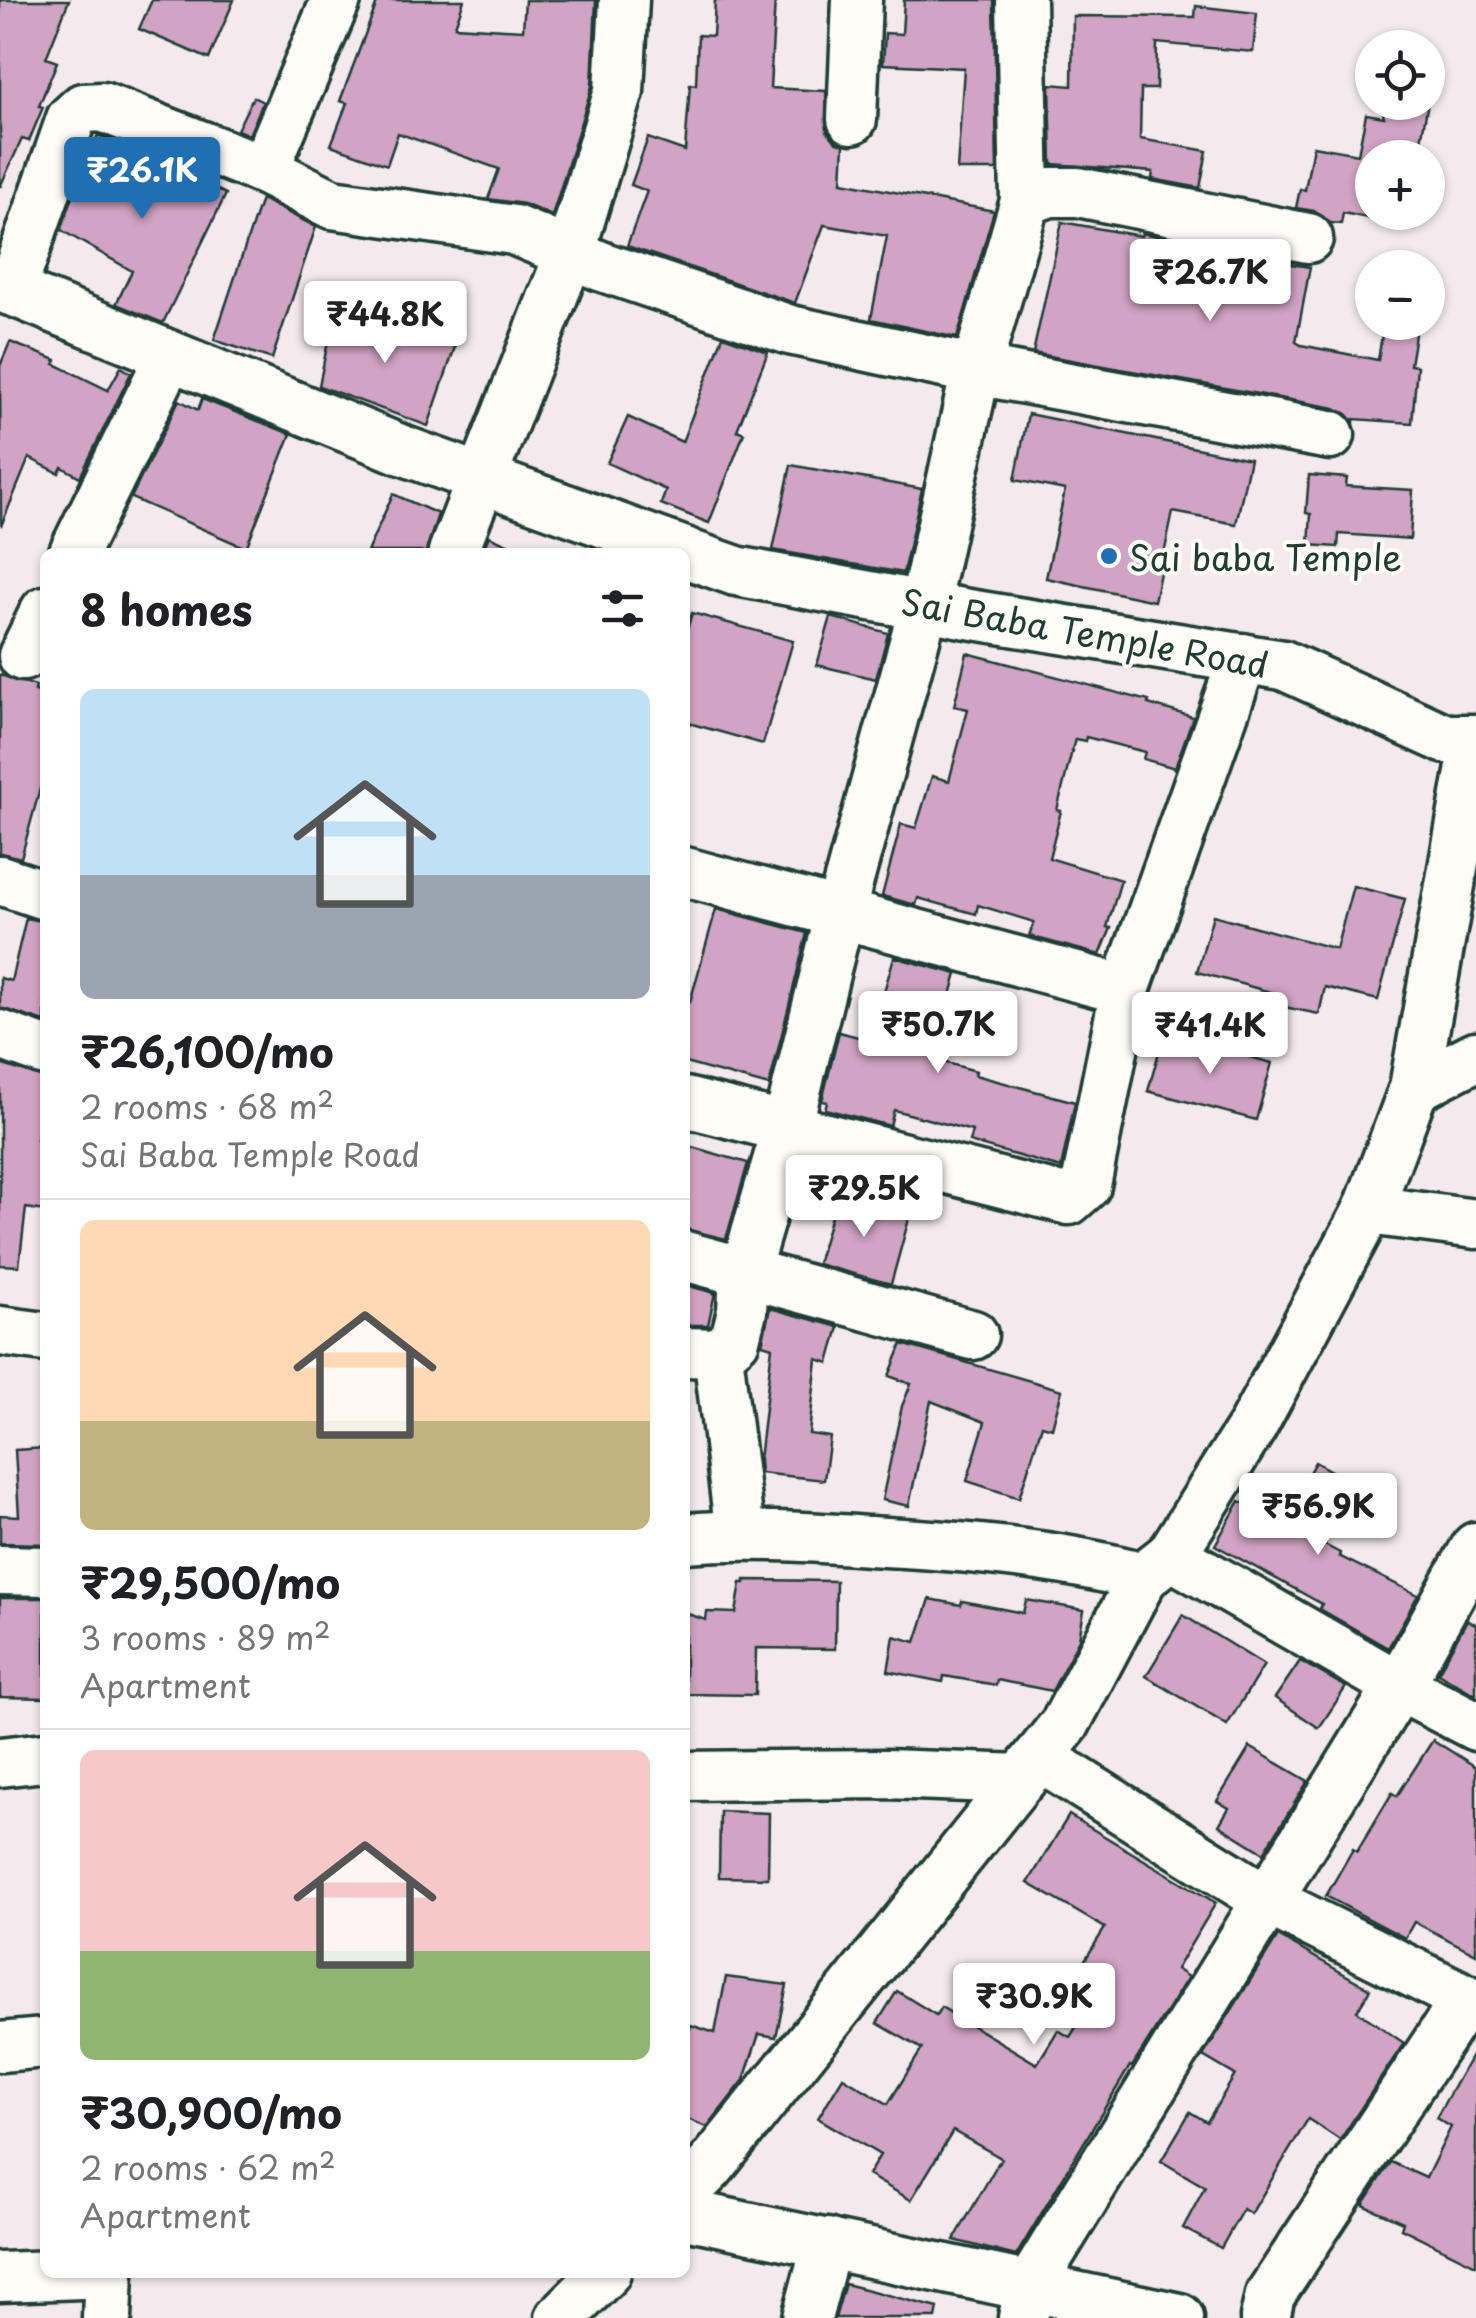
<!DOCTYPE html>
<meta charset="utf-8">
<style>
:root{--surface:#fff;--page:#f2f2f2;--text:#202124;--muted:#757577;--line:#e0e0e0;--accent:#1f6fb2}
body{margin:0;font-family:"Playpen Sans",sans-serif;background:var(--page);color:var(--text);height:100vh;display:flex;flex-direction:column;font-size:38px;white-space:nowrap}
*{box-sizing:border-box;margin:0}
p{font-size:32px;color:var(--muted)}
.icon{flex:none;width:55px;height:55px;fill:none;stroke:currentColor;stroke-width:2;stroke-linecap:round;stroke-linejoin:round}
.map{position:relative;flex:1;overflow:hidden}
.details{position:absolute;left:40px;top:548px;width:650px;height:1730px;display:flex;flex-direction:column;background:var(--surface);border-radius:15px;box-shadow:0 2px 8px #0004}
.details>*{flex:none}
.controls{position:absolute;left:1355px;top:30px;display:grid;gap:20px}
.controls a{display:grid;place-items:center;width:90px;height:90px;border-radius:50%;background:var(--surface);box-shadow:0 2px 8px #0004;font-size:50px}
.price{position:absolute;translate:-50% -85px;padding:0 22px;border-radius:10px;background:#fff;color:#222;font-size:32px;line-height:65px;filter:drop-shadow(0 2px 5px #0008)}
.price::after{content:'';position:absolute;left:50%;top:60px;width:30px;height:22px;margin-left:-15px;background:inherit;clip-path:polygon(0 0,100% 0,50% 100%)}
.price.current{background:var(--accent);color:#fff}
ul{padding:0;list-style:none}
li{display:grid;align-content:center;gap:20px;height:530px;padding:0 40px}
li+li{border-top:2px solid var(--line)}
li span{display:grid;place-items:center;height:310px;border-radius:15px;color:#555}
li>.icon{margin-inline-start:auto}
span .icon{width:180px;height:180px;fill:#fffc;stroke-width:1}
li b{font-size:42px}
h2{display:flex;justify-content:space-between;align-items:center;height:120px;padding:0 40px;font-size:42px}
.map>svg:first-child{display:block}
.building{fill:#d1a3c4;stroke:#1f3d34;stroke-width:2.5}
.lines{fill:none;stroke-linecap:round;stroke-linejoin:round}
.minor-casing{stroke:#1f3d34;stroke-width:55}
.minor{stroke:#fdfcf7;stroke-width:48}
.poi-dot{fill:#1f6fb2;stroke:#fdfcf7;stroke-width:4}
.labels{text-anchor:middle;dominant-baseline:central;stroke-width:8;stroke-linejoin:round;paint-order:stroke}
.poi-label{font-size:35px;fill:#1f3d34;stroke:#fdfcf7;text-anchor:start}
.street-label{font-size:35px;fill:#1f3d34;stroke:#fdfcf7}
</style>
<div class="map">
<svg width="1476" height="2318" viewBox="0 0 1476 2318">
<rect width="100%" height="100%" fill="#f4eaed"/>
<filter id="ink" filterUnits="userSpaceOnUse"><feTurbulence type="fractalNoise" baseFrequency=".01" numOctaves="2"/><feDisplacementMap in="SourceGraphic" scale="20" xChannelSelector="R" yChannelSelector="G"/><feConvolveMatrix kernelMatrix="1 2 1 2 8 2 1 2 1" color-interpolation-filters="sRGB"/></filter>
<g filter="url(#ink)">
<g class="building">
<polygon points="0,0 69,0 46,58 57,62 39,106 43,107 29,141 22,139 0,187"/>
<polygon points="152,0 234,0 209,59 139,29"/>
<polygon points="378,0 464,0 455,26 523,30 525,0 596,0 592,86 552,216 524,204 488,199 499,169 398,133 387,165 331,145 347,103 340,101"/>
<polygon points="715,0 775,0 770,88 826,91 827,131 836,142 844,144 842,182 994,211 957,338 871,319 887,236 824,225 795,303 627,246 647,191 631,185 648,138 685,151 690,84 696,85 698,35 713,36"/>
<polygon points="904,0 994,0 997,170 957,170 964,68 883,64 885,33 902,34"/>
<polygon points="1196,6 1257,13 1253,52 1157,43 1156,89 1141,89 1140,139 1207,151 1200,188 1152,179 1153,172 1052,164 1050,84 1072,86 1073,16 1195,17"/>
<polygon points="253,97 263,102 249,135 237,130"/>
<polygon points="1380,102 1428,102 1418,158 1372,158 1372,219 1343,213 1341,224 1330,223 1314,211 1296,208 1300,189 1305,190 1313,146 1358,154 1366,114 1384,117"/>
<polygon points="98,135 141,152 226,194 163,323 116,304 132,271 61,230 85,162"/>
<polygon points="261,199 316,227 272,359 214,340"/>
<polygon points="1062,222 1141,236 1142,233 1191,243 1190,249 1310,267 1296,342 1301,345 1378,360 1384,322 1417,322 1410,365 1417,366 1412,423 1354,419 1354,422 1347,414 1335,408 1033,353"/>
<polygon points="335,306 455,347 428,426 319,386"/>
<polygon points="723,336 768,352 737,430 744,433 709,523 661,504 666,490 607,463 628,417 682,442"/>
<polygon points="10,342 56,360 55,364 108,390 121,367 131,373 80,477 62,467 59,473 29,458 1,526 0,366"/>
<polygon points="202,399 291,434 246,548 131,498 179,400 198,410"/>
<polygon points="1028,414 1250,459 1236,524 1173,512 1154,601 1046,578 1065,490 1015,480"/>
<polygon points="791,465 922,489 903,573 773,550"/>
<polygon points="1309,475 1347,478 1346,486 1413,490 1410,539 1339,534 1338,547 1309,545 1311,514 1306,513"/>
<polygon points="393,494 438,514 426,552 367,552"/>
<polygon points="489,536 526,552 482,552"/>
<polygon points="692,613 793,641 763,744 685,722 685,636"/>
<polygon points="831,617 888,633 876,679 817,665"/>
<polygon points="967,653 1149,701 1148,704 1193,717 1175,768 1143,759 1145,752 1086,737 1085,741 1075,739 1057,810 1061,811 1049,858 1121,880 1107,927 1111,928 1100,955 1029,936 1034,922 978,905 976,914 918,898 916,905 882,896 901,824 916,828 932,776 949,781 968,709 954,706"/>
<polygon points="0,675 36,686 35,691 45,694 45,770 21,858 0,853"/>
<polygon points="1353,886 1405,899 1378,1000 1325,987 1319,1014 1279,1006 1281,995 1197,972 1213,915 1336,949"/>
<polygon points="716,909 807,933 769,1086 685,1063 685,1001 690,1002"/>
<polygon points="26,918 45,922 45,1022 0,1008 0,978 11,981"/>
<polygon points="894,957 957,974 932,1059 976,1071 975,1075 1075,1102 1061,1168 969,1142 972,1131 894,1110 890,1126 825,1109 827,1102 822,1101 839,1032 870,1040"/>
<polygon points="1164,1034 1272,1063 1256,1120 1148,1091"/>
<polygon points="0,1064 45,1078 45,1099 37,1139 45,1140 45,1211 26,1208 19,1266 0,1265"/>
<polygon points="685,1145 748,1163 726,1239 685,1229"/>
<polygon points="837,1195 910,1215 891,1284 817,1264"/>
<polygon points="685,1285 715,1293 708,1325 685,1325"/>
<polygon points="770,1308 839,1327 829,1363 817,1359 809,1434 830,1437 824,1480 760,1473 759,1460 772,1347 762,1344"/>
<polygon points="902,1344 1062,1390 1052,1428 1042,1425 1019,1498 967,1481 985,1422 931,1401 909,1506 882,1500 902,1406 911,1384 889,1376"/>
<polygon points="45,1448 45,1544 0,1543 0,1515 19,1516 15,1450"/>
<polygon points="1315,1462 1354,1484 1321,1543 1340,1553 1339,1556 1418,1595 1388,1648 1320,1609 1322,1604 1215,1545 1240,1501 1280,1524"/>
<polygon points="745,1580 836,1581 835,1649 756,1648 755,1695 685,1694 685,1613 706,1620 707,1612 736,1613 741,1583 745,1583"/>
<polygon points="0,1598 45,1598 45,1698 0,1697"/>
<polygon points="930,1599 961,1605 962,1601 1023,1613 1026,1600 1084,1610 1079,1639 1052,1691 997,1680 996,1685 944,1676 943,1682 888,1671 894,1636 916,1642"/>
<polygon points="1183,1615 1264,1665 1227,1725 1146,1676"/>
<polygon points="1467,1620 1476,1624 1476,1695 1438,1673"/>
<polygon points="1300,1661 1346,1687 1319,1728 1275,1698"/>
<polygon points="1433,1740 1476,1767 1476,1954 1414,1922 1405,1938 1326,1896 1353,1849 1357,1852 1392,1793 1397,1796"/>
<polygon points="1250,1747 1308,1781 1264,1853 1219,1825 1229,1808 1217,1801"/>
<polygon points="720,1811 769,1813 768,1878 719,1877"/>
<polygon points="1069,1815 1216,1903 1176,1969 1188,1977 1132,2067 1130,2066 1016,2256 954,2240 1001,2158 953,2131 911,2200 868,2175 880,2155 818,2118 843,2077 888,2104 922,2049 877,2023 897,1991 936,2015 941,2007 1037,2064 1058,2030 1070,2037 1102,1985 1078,1971 1105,1928 1028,1883"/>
<polygon points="1278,1936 1370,1989 1357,2011 1404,2043 1340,2140 1308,2119 1251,2214 1243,2209 1221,2248 1183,2228 1205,2187 1161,2161 1190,2112 1207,2122 1235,2075 1203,2056"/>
<polygon points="726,1977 787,1985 776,2037 759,2034 744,2080 707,2127 685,2118 685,2044 691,2025 715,2033"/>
<polygon points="1476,2047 1476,2265 1401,2228 1403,2222 1363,2205 1391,2162 1426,2178 1451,2127 1436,2118"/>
<polygon points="845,2284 938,2308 936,2318 835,2318"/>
</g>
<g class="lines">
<defs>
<g id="minor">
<polyline points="1021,0 1025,201"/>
<polyline points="852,119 857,0"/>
<polyline points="264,170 336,0"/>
<polyline points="0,286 402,450 685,552"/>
<polyline points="11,291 71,119 83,108 102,107 264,170 332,204 514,230 603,267 790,330 976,370 1330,435"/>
<polyline points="74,552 170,356"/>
<polyline points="453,552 570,253 619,91 624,0"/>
<polyline points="685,553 736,571 962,613 1283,665 1446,739 1476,739 1414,1088"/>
<polyline points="23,656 45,611"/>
<polyline points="685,872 1125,990 1243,658"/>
<polyline points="0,880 45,895"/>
<polyline points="0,1035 45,1051"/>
<polyline points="685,1102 1069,1200 1086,1185 1125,990"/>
<polyline points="1368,1210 1414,1088 1476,1056"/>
<polyline points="685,1256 973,1335"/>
<polyline points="0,1331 45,1337"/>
<polyline points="685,1352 718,1353 735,1339 742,1311 744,1274 787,1128 840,913 924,606 976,370 1025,201 1050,192 1078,192 1308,238"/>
<polyline points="718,1353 740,1534"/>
<path d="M685 1538C747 1533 807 1537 869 1541 962 1546 1053 1553 1143 1577L1171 1555 1399 1686 1476 1726"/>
<polyline points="1171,1555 1253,1425 1368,1210 1476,1224"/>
<polyline points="0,1570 45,1571"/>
<polyline points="1039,1757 1267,1900 1476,2004"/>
<polyline points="0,1762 45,1757"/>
<polyline points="685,1776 886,1774 1022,1779"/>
<polyline points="0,2047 45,2043"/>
<polyline points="685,2192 710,2167 1065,1724 1143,1577"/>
<polyline points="685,2214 1179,2318"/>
<polyline points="0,2277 109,2273"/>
<polyline points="107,2318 109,2272"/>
<polyline points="560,2318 606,2272"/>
<polyline points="807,2318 827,2243"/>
<polyline points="1023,2318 1030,2286 1399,1686 1476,1547"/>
<polyline points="1265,2318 1270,2295 1466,1999"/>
</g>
</defs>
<use href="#minor" class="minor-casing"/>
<use href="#minor" class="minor"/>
</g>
</g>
<circle class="poi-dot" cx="1109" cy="556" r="10"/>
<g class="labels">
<g class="poi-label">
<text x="1129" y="556">Sai baba Temple</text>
</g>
<g class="street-label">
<text transform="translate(1085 632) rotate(10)">Sai Baba Temple Road</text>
</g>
</g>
</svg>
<div class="controls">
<a><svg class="icon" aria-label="locate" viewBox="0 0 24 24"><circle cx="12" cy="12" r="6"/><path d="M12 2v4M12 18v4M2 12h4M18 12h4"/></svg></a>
<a>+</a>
<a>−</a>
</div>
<b class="price current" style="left:142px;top:222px">₹26.1K</b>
<b class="price" style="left:1210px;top:324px">₹26.7K</b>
<b class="price" style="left:385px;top:366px">₹44.8K</b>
<b class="price" style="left:938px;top:1076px">₹50.7K</b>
<b class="price" style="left:1210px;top:1077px">₹41.4K</b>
<b class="price" style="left:864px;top:1240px">₹29.5K</b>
<b class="price" style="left:1318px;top:1558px">₹56.9K</b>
<b class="price" style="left:1034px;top:2048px">₹30.9K</b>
<section class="details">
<h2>8 homes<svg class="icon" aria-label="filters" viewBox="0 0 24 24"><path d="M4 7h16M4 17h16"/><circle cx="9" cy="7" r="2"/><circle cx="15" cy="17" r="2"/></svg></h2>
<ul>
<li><span style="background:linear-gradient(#bfe0f5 60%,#9aa5b1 0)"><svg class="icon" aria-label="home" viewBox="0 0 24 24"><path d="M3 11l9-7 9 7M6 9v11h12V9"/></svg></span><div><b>₹26,100/mo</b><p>2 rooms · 68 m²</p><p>Sai Baba Temple Road</p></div></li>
<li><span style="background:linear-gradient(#ffd9b3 65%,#c2b280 0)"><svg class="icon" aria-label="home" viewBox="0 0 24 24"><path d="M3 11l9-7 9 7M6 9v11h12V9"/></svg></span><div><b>₹29,500/mo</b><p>3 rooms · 89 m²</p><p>Apartment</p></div></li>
<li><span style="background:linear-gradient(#f6c9c9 65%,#8fb573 0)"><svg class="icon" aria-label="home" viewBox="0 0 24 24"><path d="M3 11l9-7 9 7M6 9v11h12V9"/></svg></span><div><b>₹30,900/mo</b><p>2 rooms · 62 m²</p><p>Apartment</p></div></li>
</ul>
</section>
</div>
